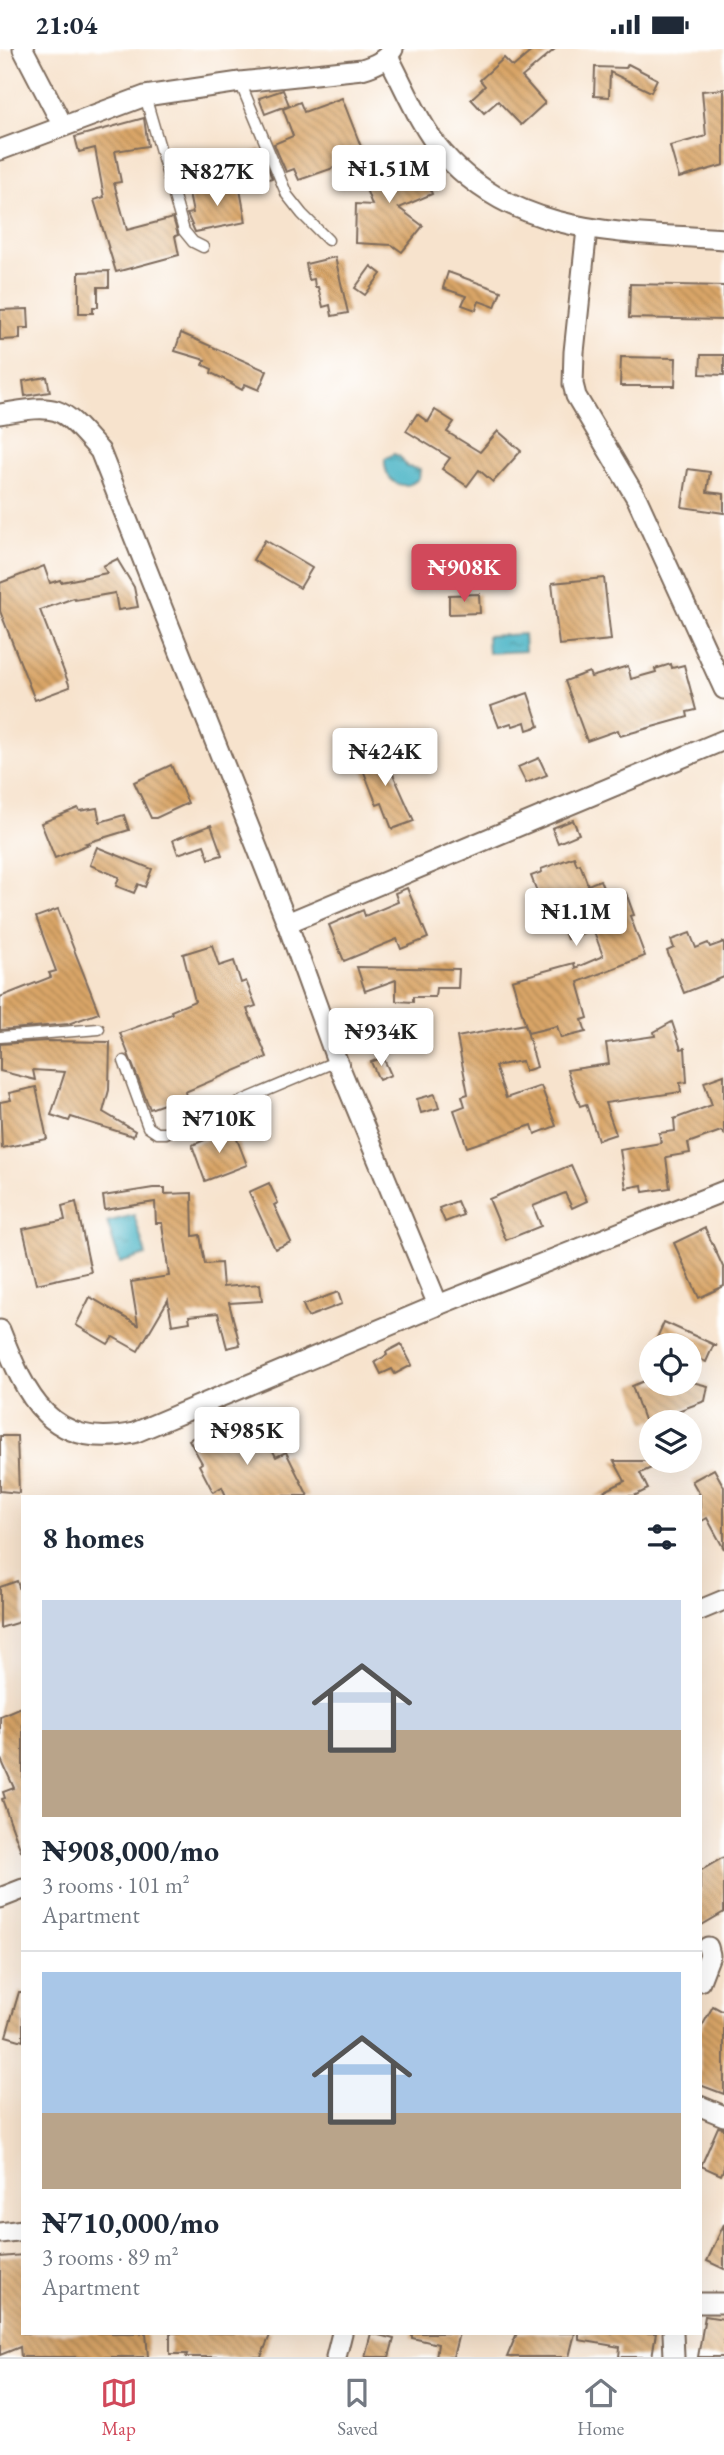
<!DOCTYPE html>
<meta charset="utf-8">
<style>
:root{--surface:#fff;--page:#f6f6f7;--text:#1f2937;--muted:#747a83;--line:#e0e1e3;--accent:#d1495b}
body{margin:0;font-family:"EB Garamond",serif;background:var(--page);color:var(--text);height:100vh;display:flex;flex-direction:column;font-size:26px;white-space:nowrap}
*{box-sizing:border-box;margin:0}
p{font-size:23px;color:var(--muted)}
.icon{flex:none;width:38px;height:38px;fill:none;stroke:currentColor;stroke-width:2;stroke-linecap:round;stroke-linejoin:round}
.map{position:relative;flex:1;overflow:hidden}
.details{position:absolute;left:21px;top:1446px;width:681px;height:840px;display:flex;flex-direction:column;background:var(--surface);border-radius:0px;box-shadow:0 7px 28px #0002}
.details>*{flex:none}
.tools{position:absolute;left:639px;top:1284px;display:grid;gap:14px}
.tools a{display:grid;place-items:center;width:63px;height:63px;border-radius:50%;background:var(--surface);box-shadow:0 7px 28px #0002;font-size:35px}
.price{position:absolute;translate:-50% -60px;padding:0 16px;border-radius:7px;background:#fff;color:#222;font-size:23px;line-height:46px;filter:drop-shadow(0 2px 4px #0008)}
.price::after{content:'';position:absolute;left:50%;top:42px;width:21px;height:16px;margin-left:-10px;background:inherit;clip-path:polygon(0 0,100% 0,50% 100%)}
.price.active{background:var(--accent);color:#fff}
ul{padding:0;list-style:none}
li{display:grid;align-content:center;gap:14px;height:371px;padding:0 21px}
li+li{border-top:2px solid var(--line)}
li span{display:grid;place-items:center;height:217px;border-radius:0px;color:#555}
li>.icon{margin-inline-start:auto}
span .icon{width:126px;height:126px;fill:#fffc;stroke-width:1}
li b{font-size:30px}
h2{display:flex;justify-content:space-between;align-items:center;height:84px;padding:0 21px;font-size:30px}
.status{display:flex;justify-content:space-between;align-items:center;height:49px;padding:0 35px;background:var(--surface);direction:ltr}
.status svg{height:19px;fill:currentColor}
.tabs{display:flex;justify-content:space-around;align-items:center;height:98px;border-top:2px solid var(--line);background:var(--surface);font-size:19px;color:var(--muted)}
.tabs a{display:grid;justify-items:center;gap:4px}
.tabs .active{color:var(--accent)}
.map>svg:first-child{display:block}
.water{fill:url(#water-ripples);stroke:#426f72;stroke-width:2}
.building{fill:url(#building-back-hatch)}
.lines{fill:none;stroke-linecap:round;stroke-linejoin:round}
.service-casing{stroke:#7d6b5b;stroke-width:13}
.minor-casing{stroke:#7d6b5b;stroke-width:23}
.service{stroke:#fff;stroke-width:10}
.minor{stroke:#fff;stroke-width:19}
</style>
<div class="status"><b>21:04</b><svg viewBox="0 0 49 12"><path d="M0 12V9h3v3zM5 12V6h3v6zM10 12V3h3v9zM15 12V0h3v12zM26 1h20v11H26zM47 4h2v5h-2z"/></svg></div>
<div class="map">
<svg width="724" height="2308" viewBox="0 0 724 2308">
<defs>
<pattern id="water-ripples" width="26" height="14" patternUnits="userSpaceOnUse" patternTransform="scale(1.75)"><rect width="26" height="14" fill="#48b4c5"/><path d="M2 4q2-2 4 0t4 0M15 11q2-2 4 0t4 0" fill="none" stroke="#3d939f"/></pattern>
<pattern id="building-back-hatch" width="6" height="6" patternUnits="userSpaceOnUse" patternTransform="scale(1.75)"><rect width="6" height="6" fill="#d9a567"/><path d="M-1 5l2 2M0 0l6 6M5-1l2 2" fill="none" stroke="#b18754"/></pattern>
</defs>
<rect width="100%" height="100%" fill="#fff"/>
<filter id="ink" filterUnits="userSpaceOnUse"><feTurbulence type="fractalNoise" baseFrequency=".0143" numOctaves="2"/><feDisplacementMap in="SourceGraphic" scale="14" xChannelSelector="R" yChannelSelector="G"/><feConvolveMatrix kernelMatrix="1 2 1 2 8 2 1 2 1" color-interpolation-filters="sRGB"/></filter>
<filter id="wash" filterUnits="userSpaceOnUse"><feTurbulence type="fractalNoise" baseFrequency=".00686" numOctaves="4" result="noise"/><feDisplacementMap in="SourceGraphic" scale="28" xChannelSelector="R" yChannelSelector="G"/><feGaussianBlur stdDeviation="1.57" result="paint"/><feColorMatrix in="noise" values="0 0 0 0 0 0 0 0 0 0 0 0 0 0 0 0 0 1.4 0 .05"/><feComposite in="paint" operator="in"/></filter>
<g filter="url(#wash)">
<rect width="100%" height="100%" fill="#f7e3cd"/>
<g class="water">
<path d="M394 405 400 408 407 418 420 420 419 429C402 446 383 430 385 410Z"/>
<polygon points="524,585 525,602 488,604 487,587"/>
<polygon points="134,1166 146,1206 120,1214 107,1173"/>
</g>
<g id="blocks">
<g class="building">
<polygon points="534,0 555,0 522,28 545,54 521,76 498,52 484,64 471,50 485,37 480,31 504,9 513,18"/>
<polygon points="628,15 657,30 651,43 610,23 609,48 594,47 595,18 626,19"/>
<polygon points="724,40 724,116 679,129 670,97 706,87 702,42"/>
<polygon points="283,41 289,56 265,65 259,49"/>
<polygon points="342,49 365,108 299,131 294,120 286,123 274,95 293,87 283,60 300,53 304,63"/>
<polygon points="144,69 148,97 115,102 121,133 114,134 127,181 173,169 178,186 175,187 179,206 116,223 94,151 104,148 95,99 79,103 75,88"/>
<polygon points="260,100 272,129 263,132 252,103"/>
<polygon points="384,106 393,129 421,117 432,145 399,159 423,177 402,203 392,196 355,194 356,155 372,156 357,116"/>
<polygon points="239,135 246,173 195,183 187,165 193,164 189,145"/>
<polygon points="335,208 348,264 332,267 330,256 323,258 318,238 315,238 314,230 309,231 306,215"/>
<polygon points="371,217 381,225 365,246 355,239"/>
<polygon points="109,222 109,238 98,238 98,258 93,258 93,264 79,264 79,223"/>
<polygon points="448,223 501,242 495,258 479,252 476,261 462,256 466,247 443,239"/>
<polygon points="630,235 724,237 724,271 629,269"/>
<polygon points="28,260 29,279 20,279 20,290 0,291 0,261"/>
<polygon points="181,284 267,322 259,341 245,335 242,341 231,335 232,334 211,324 212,320 203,316 205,311 175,302"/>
<polygon points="701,306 724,306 724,326 700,325"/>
<polygon points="621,308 676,309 675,337 620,337"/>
<polygon points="47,328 50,343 25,347 23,332"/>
<polygon points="435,361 454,373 447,383 480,403 498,382 521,402 493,433 479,421 467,437 442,420 450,409 406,382 417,365 428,373"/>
<polygon points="688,420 710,423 707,443 724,445 724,464 682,458"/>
<polygon points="265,491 312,519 300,539 253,511"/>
<polygon points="117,510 134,538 138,558 118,561 115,544 75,551 74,549 40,561 70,638 35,651 0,562 0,534 44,517 50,534 60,531 61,533 107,524 103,517"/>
<polygon points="604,529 611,591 559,596 552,534"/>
<polygon points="479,545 480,564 449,565 449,546"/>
<polygon points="671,615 672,619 684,616 696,661 687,663 688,668 620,687 618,681 587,692 565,632 589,623 591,628 628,617 631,630 656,623 655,620"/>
<polygon points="528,644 539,677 527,681 525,673 513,677 511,674 499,678 491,657"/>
<polygon points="374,696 383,719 389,716 414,772 392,780 382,754 377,756 356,703"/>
<polygon points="539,709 547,726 526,734 518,718"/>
<polygon points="171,716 188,754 156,769 151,769 134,733"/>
<polygon points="78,759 80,762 97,759 100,773 124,766 129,781 86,794 89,795 55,809 41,774"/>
<polygon points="573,771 579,785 558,794 552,779"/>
<polygon points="211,776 222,806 209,810 204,796 178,805 173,791"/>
<polygon points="97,798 152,820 145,838 138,835 134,844 116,837 119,828 90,816"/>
<polygon points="574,808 577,816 580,815 588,836 600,831 608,851 626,844 634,866 630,867 645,907 578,933 588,969 582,971 586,983 561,989 557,977 528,984 512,931 574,914 575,919 603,907 593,880 567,890 556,860 550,862 546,851 541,853 531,827 542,823 541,820"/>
<polygon points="407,839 428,889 401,900 397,890 344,912 329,876 363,861 365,867 398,853 395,844"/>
<polygon points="58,860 99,964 68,975 0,981 0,948 51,928 49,924 56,922 36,868"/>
<polygon points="690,884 696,899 708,894 710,898 724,893 724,928 684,944 667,902 674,899 671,891"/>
<polygon points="212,896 219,917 234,912 241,934 246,932 256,957 247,960 267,1008 185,1043 186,1047 150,1060 120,984 172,965 171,962 195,952 183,905"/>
<polygon points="357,918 459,920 458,939 436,939 435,948 413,948 413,953 396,952 396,931 365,942"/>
<polygon points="672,973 681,1000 685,999 687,1033 680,1034 681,1043 605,1054 616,1085 598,1091 586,1055 580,1057 567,1021 609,1015 606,994 655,987 654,983"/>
<polygon points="525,975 537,1018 525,1022 522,1012 495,1017 506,1049 541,1037 556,1077 535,1085 532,1076 467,1098 454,1061 465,1057 462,1047 468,1045 457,988"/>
<polygon points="46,992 110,993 109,1041 103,1063 135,1082 133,1087 71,1068 69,1072 51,1066 65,1023 33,1021 35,1031 0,1022 0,995"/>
<polygon points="383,1008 391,1026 379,1031 371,1013"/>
<polygon points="724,1026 724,1085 721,1082 688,1094 690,1104 666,1108 670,1139 643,1143 642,1136 626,1139 620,1101 661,1094 659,1084 675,1082 674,1070 712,1056 704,1033"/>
<polygon points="36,1038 47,1090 2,1099 0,1053 11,1051 9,1044"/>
<polygon points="435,1045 439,1059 421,1064 417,1050"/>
<polygon points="233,1080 247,1116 205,1132 192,1096"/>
<polygon points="571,1116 587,1152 572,1159 565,1144 533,1157 541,1177 506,1191 489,1150"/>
<polygon points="269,1134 278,1154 274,1156 291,1193 275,1200 249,1143"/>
<polygon points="153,1139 165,1139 165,1145 192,1144 193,1187 200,1186 205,1215 221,1214 223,1238 260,1235 262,1252 229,1254 240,1296 227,1299 218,1264 189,1267 190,1273 172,1276 168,1251 138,1302 113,1288 108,1295 76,1276 90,1248 138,1276 131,1233 169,1227 162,1174 156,1174 155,1153 105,1161 103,1147"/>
<polygon points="457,1152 463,1166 445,1173 439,1159"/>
<polygon points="76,1153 91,1223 36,1235 23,1180 65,1171 62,1157"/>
<polygon points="705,1179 724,1220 724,1237 699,1249 674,1194"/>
<polygon points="338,1243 342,1255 308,1268 303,1256"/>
<polygon points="664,1273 717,1297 713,1297 706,1313 690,1306 690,1297 660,1297 661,1294 656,1291"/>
<polygon points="401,1295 412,1316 395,1325 392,1320 381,1325 375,1313 387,1306 386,1303"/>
<polygon points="651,1329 651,1335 691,1335 692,1333 708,1337 705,1352 645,1374 632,1337"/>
<polygon points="205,1382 213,1395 238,1383 243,1395 264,1384 276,1408 286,1403 308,1447 226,1447 222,1438 213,1443 199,1416 202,1414 189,1391"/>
<polygon points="0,1387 17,1387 19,1444 0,1442"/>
<polygon points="614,1412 667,1412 640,1424 648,1440 634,1447 595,1447 625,1432"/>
<polygon points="714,1420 724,1438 724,1500 707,1469 700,1473 700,1446 692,1432"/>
<polygon points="17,1532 23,1551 23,1572 0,1579 0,1538"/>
<polygon points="23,1657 23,1801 21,1802 2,1750 5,1749 3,1743 14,1739 0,1708 0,1667"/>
<polygon points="724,1808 724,1863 700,1877 700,1822"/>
<polygon points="19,1943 23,1943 23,1992 6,1987"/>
<polygon points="713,1957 724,1963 724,2045 700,2036 700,1981"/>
<polygon points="718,2078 724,2079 724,2119 721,2126 701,2117"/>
<polygon points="724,2175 724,2220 707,2212"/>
<polygon points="23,2206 23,2284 146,2284 148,2308 21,2308 20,2298 0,2306 0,2208"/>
<polygon points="705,2267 724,2270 724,2308 698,2308"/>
<polygon points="170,2284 271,2284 261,2308 186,2308 187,2305 170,2305"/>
<polygon points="371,2284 394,2290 389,2308 365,2308"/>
<polygon points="412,2284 459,2284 453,2308 436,2308 438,2295 412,2289"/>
<polygon points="517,2284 575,2284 569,2308 507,2308"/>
<polygon points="579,2284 656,2284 652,2308 619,2308 620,2298 579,2291"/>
</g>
</g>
</g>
<g filter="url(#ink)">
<use href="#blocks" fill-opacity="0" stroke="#7d6b5b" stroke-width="2"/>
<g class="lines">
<defs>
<g id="service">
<polyline points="240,33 287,146 302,165 328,191"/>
<polyline points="145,47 184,182 193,193 203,198"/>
<polyline points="0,988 99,980"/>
<polyline points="124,1012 148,1078 157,1084 166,1084 337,1012"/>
</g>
<g id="minor">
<polyline points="23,0 63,77"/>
<path d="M388 7C405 39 420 77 443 104 517 188 622 183 724 190"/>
<path d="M0 101 145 47 240 33 362 20C375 16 385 12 393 0"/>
<polyline points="587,180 574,303 573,335 576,347 637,450 724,640"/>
<path d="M0 365C61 354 60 357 100 402L287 874 337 1012 438 1256"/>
<polyline points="287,874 724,691"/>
<path d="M0 1281C26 1347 50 1402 134 1384L438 1256 724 1142"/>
<polyline points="700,1561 724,1551"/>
<polyline points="0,1849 23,1840"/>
<polyline points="700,1932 710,1906 708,1898"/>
<polyline points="700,2057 724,2067"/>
<polyline points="0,2184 23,2181"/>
<polyline points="700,2254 724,2254"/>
<polyline points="673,2284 674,2308"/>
<polyline points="336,2308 342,2284"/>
</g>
</defs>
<use href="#service" class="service-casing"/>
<use href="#minor" class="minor-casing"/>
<use href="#service" class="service"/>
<use href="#minor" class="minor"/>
</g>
</g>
</svg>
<div class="tools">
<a><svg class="icon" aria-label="locate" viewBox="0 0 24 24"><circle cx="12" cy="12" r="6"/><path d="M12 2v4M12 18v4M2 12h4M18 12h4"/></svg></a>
<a><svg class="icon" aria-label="layers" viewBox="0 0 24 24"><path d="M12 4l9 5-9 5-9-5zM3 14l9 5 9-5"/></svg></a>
</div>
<b class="price" style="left:389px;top:156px">₦1.51M</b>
<b class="price" style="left:217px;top:159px">₦827K</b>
<b class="price active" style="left:464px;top:555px">₦908K</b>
<b class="price" style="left:385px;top:739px">₦424K</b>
<b class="price" style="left:576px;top:899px">₦1.1M</b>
<b class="price" style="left:381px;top:1019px">₦934K</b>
<b class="price" style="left:219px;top:1106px">₦710K</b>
<b class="price" style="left:247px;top:1418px">₦985K</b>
<section class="details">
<h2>8 homes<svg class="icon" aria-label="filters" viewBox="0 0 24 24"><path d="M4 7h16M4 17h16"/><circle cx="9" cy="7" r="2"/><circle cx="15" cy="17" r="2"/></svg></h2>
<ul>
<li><span style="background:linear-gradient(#c9d6e8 60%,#b9a48a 0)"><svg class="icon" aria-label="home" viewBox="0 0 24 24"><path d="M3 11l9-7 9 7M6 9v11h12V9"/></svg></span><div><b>₦908,000/mo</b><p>3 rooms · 101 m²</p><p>Apartment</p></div></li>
<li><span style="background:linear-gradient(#a9c7e8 65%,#b9a48a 0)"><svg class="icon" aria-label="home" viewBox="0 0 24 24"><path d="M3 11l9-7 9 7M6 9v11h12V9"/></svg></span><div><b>₦710,000/mo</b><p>3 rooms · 89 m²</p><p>Apartment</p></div></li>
</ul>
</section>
</div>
<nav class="tabs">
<a class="active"><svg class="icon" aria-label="map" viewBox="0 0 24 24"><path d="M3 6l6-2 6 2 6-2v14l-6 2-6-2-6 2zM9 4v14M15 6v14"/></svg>Map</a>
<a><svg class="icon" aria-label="saved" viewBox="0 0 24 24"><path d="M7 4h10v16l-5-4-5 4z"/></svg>Saved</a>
<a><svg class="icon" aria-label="home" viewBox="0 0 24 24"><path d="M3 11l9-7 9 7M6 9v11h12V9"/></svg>Home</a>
</nav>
